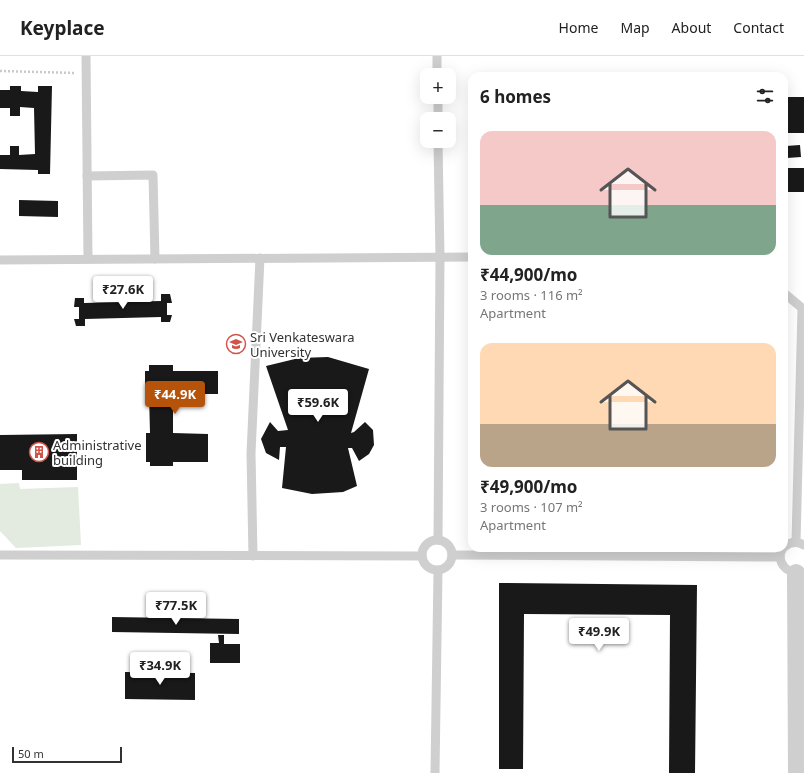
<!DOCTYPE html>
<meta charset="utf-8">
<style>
:root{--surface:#fff;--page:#f6f6f6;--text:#222;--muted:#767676;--line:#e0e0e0;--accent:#b45309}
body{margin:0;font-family:"Noto Sans",sans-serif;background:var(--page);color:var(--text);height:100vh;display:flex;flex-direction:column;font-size:15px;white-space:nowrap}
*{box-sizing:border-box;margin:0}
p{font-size:13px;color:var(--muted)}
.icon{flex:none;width:22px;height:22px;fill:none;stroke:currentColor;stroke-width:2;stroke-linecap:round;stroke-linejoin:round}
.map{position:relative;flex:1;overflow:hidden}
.drawer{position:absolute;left:468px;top:16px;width:320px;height:480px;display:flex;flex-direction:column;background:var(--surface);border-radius:12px;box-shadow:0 4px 16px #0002}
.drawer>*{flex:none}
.controls{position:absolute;left:420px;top:12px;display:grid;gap:8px}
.controls a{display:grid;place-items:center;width:36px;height:36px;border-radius:8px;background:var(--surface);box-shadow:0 4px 16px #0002;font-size:20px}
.scale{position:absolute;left:12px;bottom:10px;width:110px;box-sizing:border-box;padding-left:4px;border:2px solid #323232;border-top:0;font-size:11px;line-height:14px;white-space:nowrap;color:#323232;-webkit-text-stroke:3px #fff;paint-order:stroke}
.price{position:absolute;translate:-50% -34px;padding:0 9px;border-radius:4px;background:#fff;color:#222;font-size:13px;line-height:26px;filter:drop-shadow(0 1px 2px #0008)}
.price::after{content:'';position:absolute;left:50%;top:24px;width:12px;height:9px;margin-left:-6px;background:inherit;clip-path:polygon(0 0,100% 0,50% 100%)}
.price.selected{background:var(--accent);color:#fff}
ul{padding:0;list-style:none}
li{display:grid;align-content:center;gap:8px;height:212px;padding:0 12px}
li span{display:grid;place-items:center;height:124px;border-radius:12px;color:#555}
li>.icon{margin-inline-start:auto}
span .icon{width:72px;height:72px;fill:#fffc;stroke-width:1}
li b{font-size:17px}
h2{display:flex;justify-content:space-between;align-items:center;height:48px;padding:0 12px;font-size:17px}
header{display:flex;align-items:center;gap:24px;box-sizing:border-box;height:56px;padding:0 20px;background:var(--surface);border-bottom:1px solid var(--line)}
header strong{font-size:19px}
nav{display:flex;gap:22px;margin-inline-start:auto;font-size:14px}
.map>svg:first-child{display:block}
.green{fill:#e3eadf}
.building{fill:#191919}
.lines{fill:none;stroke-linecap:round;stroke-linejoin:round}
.path{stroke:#c9c9c9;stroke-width:2.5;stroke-dasharray:2 2;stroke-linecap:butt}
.lane{stroke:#cfcfcf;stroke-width:9}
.street{stroke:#cfcfcf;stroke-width:18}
.labels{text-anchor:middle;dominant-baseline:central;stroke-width:4;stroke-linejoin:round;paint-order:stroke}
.poi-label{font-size:13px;fill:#323232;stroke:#fff;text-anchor:start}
</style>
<header>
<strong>Keyplace</strong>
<nav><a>Home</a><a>Map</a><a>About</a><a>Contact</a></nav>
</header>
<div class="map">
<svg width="804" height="717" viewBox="0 0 804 717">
<rect width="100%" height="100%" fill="#fff"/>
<polygon class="green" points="19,427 20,433 78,431 81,489 16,492 0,475 0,428"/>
<g class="building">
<polygon points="10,30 21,30 21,35 38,36 38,30 52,30 50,118 38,118 38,114 0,113 0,99 10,99 10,90 19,90 19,99 35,98 34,52 20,51 20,60 10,60 10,52 0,52 0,34 10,34"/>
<rect x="788" y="41" width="16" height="36"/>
<polygon points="800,89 801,101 787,102 786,90"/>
<rect x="787" y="112" width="17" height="24"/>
<polygon points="19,144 58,145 58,161 19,160"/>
<polygon points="161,238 170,238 172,247 167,247 167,259 172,259 170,266 161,266 161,261 85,263 85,270 76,270 74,263 79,263 79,251 74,251 75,242 84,242 84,247 161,245"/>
<polygon points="328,301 369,313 351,377 354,376 365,366 373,374 374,389 369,398 359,405 352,392 348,392 357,430 343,436 312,438 282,432 286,391 280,391 279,404 266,397 261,383 270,366 278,375 288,374 266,310 299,302"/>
<polygon points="149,309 173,309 173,315 218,315 218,338 173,338 173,377 208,378 208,406 173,406 173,410 150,410 150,406 146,406 146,377 150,377 149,338 145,337 145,315 149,315"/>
<polygon points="77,378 77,424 22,424 22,414 0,414 0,379"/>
<polygon points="499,527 697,529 695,717 669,717 670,559 524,558 523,713 499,713"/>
<polygon points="112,561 239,563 239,578 112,576"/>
<polygon points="218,579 224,579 224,588 240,588 240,607 210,607 210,587 219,587"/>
<polygon points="125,616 195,617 195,644 125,643"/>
</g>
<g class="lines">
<polyline class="path" points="0,15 76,17"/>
<g class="lane">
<polyline points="86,0 88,203"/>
<polyline points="437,0 437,19"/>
<polyline points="438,41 438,63"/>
<polyline points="87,120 153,119 155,203"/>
<polyline points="0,204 472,201"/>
<polyline points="784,237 802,252 796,486"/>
<circle cx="437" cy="499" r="15"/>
<polyline points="438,484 440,201 438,85"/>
<path d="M784 491C790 486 797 485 804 489"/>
<path d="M783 492C775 504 786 519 800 516"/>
<polyline points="0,499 422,500"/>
<polyline points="452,499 780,501"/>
<polyline points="253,500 251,397 260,202"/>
<polyline points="435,717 438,515"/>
</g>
<polyline class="street" points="796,517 797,717"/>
</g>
<defs>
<symbol id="university-ring" viewBox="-11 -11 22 22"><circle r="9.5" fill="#fff" stroke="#d1544b" stroke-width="1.5"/><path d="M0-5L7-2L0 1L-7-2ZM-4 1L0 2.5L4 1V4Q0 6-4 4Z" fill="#d1544b"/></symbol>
<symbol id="building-ring" viewBox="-11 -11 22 22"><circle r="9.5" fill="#fff" stroke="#d1544b" stroke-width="1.5"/><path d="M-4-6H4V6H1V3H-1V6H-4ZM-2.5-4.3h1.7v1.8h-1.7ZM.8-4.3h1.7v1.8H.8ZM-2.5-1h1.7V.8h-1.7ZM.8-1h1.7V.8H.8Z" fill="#d1544b"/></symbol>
</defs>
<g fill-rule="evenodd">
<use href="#university-ring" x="225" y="277" width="22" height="22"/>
<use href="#building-ring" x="28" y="385" width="22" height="22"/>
</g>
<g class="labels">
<g class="poi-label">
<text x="250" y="281">Sri Venkateswara<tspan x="250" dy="15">University</tspan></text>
<text x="53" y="389">Administrative<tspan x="53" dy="15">building</tspan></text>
</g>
</g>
</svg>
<div class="controls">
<a>+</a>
<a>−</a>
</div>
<div class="scale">50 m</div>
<b class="price" style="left:123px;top:254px">₹27.6K</b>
<b class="price selected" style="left:175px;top:359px">₹44.9K</b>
<b class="price" style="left:318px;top:367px">₹59.6K</b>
<b class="price" style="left:176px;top:570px">₹77.5K</b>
<b class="price" style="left:599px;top:596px">₹49.9K</b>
<b class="price" style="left:160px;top:630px">₹34.9K</b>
<section class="drawer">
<h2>6 homes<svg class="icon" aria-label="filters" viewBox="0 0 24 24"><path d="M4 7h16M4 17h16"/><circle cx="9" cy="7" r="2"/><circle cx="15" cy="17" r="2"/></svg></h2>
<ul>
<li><span style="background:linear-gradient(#f6c9c9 60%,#7fa58c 0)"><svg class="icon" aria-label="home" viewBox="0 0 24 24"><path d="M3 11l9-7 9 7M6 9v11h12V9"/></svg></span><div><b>₹44,900/mo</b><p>3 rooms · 116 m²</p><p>Apartment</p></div></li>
<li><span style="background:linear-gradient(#ffd9b3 65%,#b9a48a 0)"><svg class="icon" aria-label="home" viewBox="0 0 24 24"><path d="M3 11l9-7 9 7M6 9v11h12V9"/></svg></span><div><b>₹49,900/mo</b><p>3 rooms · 107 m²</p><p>Apartment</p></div></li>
</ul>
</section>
</div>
